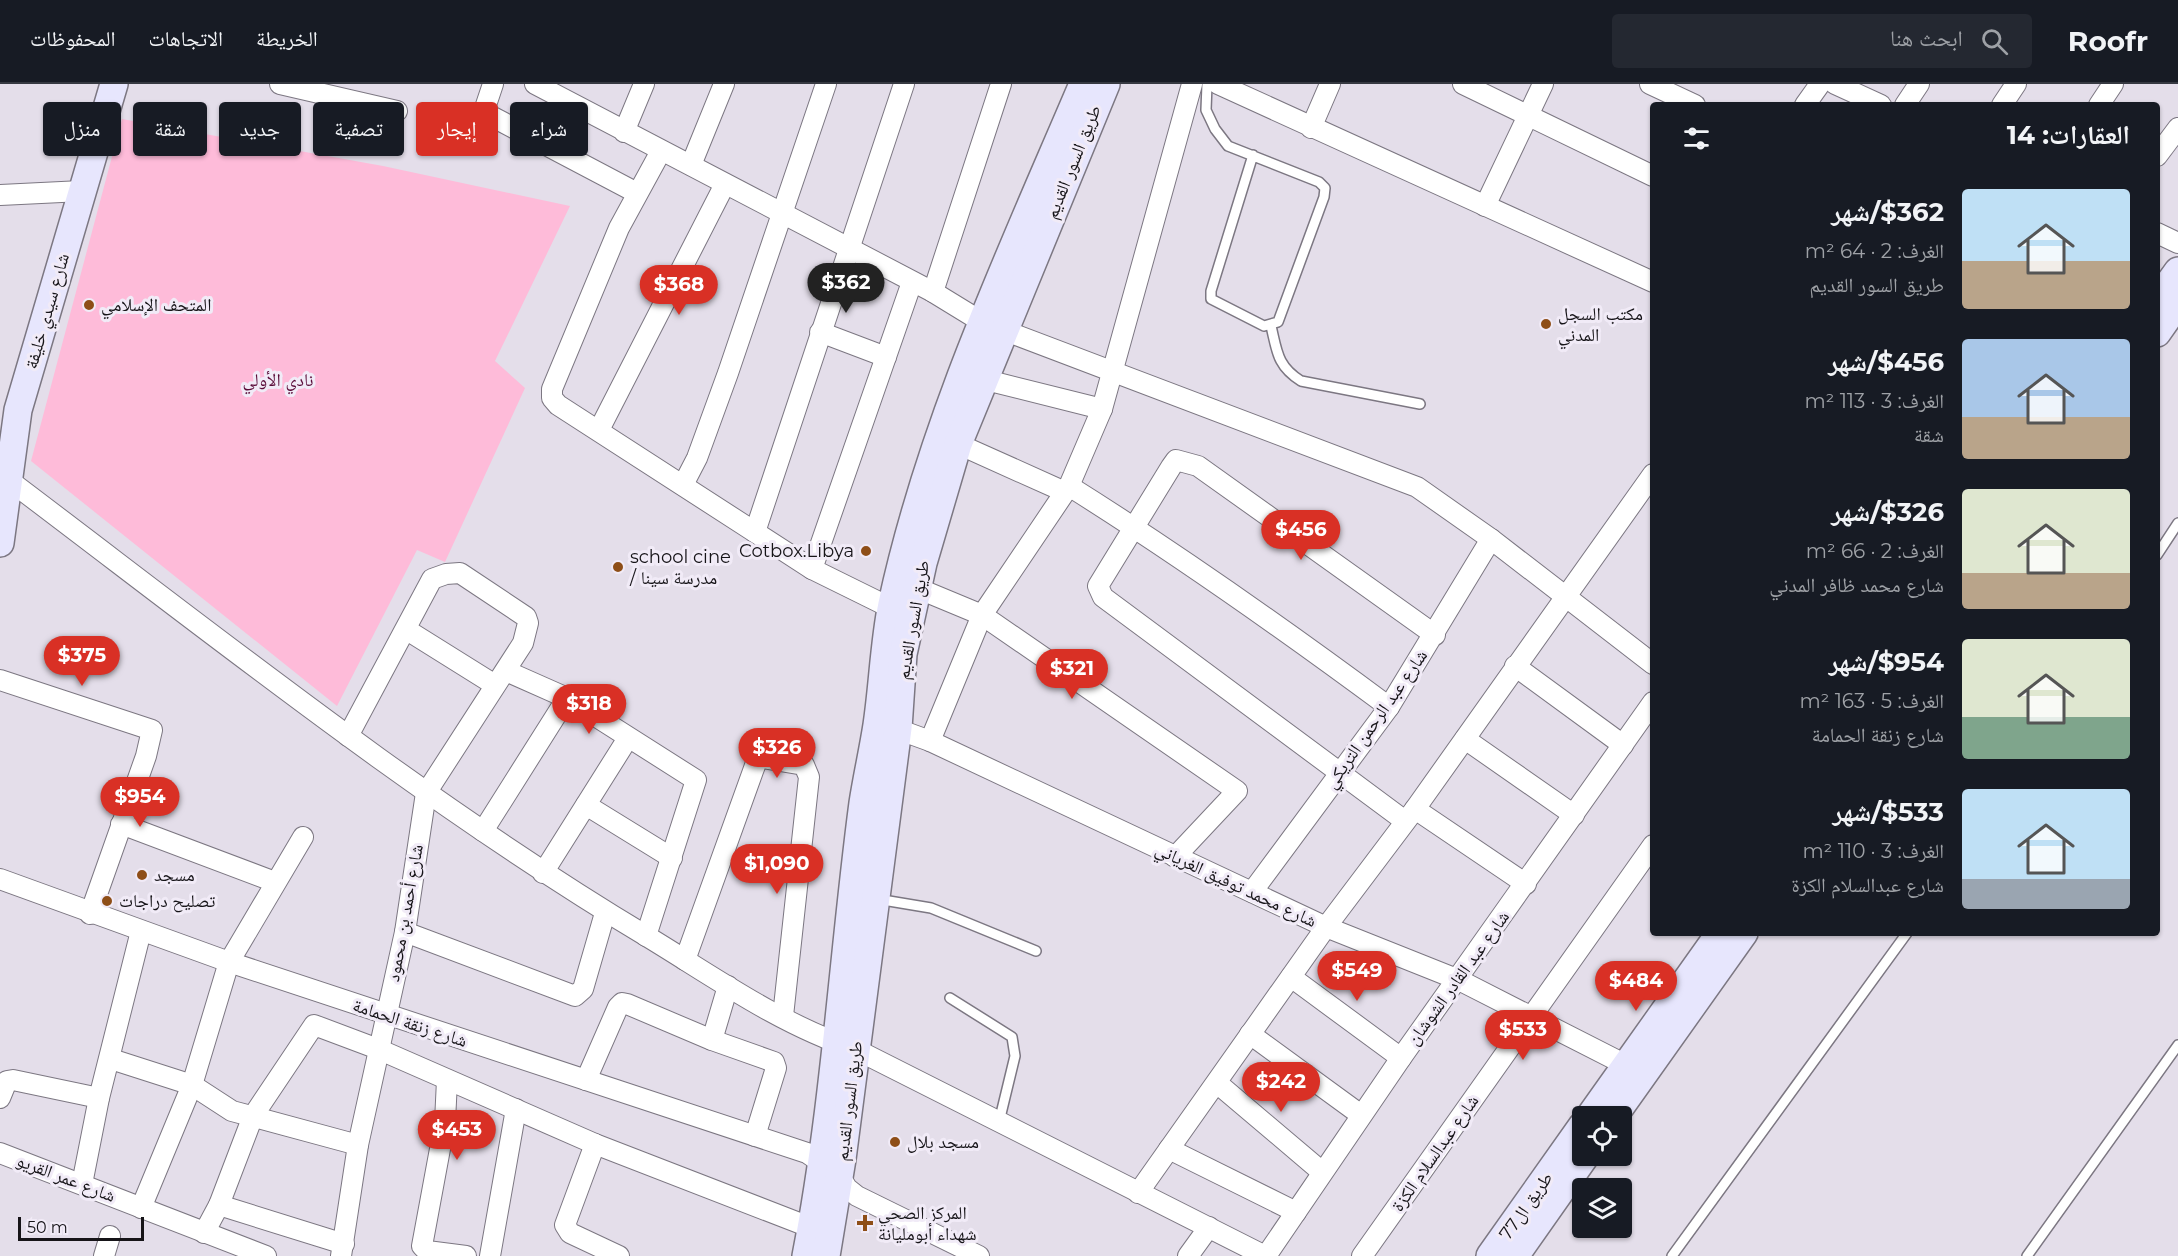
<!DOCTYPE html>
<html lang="ar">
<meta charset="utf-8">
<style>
:root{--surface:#171b24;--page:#242831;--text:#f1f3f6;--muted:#9ea1a6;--line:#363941;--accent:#d93025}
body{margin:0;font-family:Montserrat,"Noto Naskh Arabic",sans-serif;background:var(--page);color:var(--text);direction:rtl;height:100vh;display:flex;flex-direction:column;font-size:22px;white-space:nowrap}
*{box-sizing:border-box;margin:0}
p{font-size:20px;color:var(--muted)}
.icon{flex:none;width:33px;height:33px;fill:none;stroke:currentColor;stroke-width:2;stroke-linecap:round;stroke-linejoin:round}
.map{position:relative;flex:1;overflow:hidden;direction:ltr}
.details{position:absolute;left:1650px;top:18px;width:510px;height:834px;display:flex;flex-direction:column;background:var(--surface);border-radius:6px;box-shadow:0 2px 4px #0004;direction:rtl}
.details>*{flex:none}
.banner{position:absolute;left:18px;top:18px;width:570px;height:54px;direction:rtl;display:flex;gap:12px}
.buttons{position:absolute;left:1572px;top:1022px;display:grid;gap:12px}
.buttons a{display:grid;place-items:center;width:60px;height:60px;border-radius:6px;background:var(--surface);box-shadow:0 2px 4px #0004;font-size:30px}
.scale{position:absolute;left:18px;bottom:15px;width:126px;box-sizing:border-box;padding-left:6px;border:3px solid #161418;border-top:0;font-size:16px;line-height:21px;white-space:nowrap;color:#161418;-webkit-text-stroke:4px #f1ebf7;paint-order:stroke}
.price{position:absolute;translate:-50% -51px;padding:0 14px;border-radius:21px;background:var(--accent);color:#fff;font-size:20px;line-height:39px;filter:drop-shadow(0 2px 3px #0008)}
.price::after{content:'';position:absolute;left:50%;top:36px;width:18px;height:14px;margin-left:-9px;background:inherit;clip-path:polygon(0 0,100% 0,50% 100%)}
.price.on{background:#222;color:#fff}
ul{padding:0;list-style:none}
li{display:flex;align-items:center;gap:18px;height:150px;padding:0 30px}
li span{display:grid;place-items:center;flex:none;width:168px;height:120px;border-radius:6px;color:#555}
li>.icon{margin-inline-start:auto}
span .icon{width:72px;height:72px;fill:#fffc;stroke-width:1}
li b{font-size:26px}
h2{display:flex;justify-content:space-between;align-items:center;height:72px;padding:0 30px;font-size:26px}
.pill{padding:0 21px;border-radius:6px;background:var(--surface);box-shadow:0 2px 4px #0004;font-size:21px;line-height:54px}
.pill.on{background:var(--accent);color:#fff}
header{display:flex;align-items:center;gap:36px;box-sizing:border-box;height:84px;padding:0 30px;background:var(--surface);border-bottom:2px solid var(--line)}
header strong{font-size:28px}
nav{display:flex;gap:33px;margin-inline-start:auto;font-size:21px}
.search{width:420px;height:54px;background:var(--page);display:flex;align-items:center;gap:15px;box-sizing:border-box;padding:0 21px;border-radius:6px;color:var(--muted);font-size:22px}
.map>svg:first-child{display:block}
.green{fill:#febbd9}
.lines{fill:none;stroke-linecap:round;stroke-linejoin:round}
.lane-casing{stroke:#7c7782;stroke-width:12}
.street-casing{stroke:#7c7782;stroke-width:22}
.secondary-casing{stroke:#7c7782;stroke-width:30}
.lane{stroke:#fff;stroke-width:9}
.street{stroke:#fff;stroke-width:20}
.secondary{stroke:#e7e6fd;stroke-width:27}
.poi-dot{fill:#8e4e17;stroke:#f1ebf7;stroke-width:2}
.labels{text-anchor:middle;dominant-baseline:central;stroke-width:6;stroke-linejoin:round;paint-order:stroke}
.street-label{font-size:18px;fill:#161418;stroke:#f1ebf7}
.poi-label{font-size:18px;fill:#161418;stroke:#f1ebf7;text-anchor:start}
.park-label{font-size:18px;fill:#5a0c39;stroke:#f1ebf7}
</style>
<header>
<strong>Roofr</strong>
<div class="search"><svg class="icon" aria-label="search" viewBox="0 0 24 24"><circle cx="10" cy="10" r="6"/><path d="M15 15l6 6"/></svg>ابحث هنا</div>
<nav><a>الخريطة</a><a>الاتجاهات</a><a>المحفوظات</a></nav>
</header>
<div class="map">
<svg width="2178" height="1172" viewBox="0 0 2178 1172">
<rect width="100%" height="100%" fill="#e4deea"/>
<polygon class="green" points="122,35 383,82 570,122 495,277 525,304 445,478 417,466 337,622 31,377"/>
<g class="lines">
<defs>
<g id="lane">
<polyline points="1207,0 1206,26 1215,45 1228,62 1319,98 1325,104 1324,113 1278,238 1264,242 1211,215 1211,207 1253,71"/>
<path d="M1271 242C1277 267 1277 282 1301 297L1420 320"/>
<polyline points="2157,471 2178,439"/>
<polyline points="877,815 931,824 1036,867"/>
<polyline points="950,914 1012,953 1015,972 999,1038"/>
<polyline points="1672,1172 1907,849"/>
<polyline points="2027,1172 2178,961"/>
</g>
<g id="street">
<polyline points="280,0 397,27"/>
<polyline points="493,0 485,24 491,32 637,109"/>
<polyline points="535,0 933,208 982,238 1417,403 1491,455 1653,580"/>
<polyline points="1218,0 1653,198"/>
<polyline points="1463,0 1653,92"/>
<polyline points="1650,0 1695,21"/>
<polyline points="1835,0 1881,21"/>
<polyline points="1805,21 1820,0"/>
<polyline points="1905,21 1919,0"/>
<polyline points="2002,21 2016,0"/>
<polyline points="2099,21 2113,0"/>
<polyline points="1311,44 1330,0"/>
<polyline points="624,48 644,0"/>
<polyline points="661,67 619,144 552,305 552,314 558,321 812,485 891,524"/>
<polyline points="2157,72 2178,44"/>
<polyline points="691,81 724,0"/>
<polyline points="0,111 82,107"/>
<polyline points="1485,122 1543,0"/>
<polyline points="2157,149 2178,159"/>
<polyline points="933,208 1001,0"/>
<polyline points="820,248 886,273"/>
<polyline points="982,295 1102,325"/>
<polyline points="599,346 725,100"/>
<polyline points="958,360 1065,408"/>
<path d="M10 397C218 554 423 718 648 853 714 893 781 941 855 965L1265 1172"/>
<polyline points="683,401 697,374 728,289 826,0"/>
<path d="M1069 402C1179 471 1285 546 1389 623"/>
<polyline points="755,448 904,0"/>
<polyline points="812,485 912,198"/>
<polyline points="917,504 982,531 1237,707 1175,773"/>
<polyline points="407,546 495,601"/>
<polyline points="1515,582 1623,661"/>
<polyline points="506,587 567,614 696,696 646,852"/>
<polyline points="0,596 152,646 146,672 90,830"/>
<polyline points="886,641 930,657 1326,843 1459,896 1626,981"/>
<polyline points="1465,655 1574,731"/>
<polyline points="930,657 982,531 1069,402 1102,325 1192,0"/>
<polyline points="586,721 672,774"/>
<polyline points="1415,725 1526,800"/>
<polyline points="1405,737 1103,513 1098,502 1171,383 1176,376 1198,382 1435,551"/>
<polyline points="121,740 275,798"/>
<polyline points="483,747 567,614"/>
<polyline points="543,789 628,654"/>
<polyline points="0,795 229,878 807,1069 839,1091 847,1104 857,1112 979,1172"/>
<polyline points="1252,808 1389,623 1491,455"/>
<polyline points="405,848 575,912 583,905 605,829"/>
<polyline points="685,876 757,676 763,674 804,681 809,693 783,932"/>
<polyline points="1291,893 1401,974"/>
<polyline points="1250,950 1361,1031"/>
<polyline points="712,956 728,902"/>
<polyline points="111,975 192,1001 232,1027 358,1061"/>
<polyline points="447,996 445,1038 422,1162 427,1167 466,1172"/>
<polyline points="586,996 618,923 622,919 627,920 712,956 774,978 776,984 755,1052"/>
<polyline points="1217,999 1322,1088"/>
<polyline points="0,1014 7,997 13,996 99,1014"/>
<polyline points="595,1060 565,1141 570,1149 619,1172"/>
<polyline points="1169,1065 1296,1128"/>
<polyline points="0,1069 266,1172"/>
<polyline points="82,1100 99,1014 141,847"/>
<polyline points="1138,1109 1326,843 1415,725 1653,390"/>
<polyline points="219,1121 344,1160"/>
<polyline points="141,1124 192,1001 229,878 303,753"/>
<polyline points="204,1149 219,1121 253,1032 314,941 378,965 595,1060 812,1144"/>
<polyline points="104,1172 110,1152"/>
<polyline points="341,1172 358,1061 405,848 426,709 523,559 528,539 526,533 460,489 446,490 432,495 348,652"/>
<polyline points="490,1172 516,1025"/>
<polyline points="1188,1172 1209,1143"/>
<polyline points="1266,1172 1401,974 1653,618"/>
<polyline points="1362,1172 1653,761"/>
</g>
<g id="secondary">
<polyline points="2157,216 2178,187"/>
<polyline points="2157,249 2178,219"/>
<polyline points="0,459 18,326 114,0"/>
<polyline points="1590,1032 1720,849"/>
<polyline points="1614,1032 1744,849"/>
<path d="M806 1172C835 1023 843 870 863 719 867 693 873 667 877 641 883 601 884 559 892 520 931 339 1011 169 1083 0"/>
<polyline points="826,1172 842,1075 898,644 903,570 923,479 958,360 1106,0"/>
<polyline points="1490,1172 1582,1042"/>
<polyline points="1515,1172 1586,1071"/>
</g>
</defs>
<use href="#lane" class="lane-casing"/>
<use href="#street" class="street-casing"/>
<use href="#secondary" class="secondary-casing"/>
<use href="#lane" class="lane"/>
<use href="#street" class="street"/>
<use href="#secondary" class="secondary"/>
</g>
<g class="poi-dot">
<circle cx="89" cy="221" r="6"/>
<circle cx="1546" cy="240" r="6"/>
<circle cx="866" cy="467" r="6"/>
<circle cx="618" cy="483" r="6"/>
<circle cx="142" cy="791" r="6"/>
<circle cx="107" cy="817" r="6"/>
<circle cx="895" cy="1058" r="6"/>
<path d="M862 1130h6v6h6v6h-6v6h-6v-6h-6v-6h6z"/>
</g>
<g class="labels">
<g class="street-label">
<text transform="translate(1073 78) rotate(-68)">طريق السور القديم</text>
<text transform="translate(47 227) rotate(-74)">شارع سيدي خليفة</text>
<text transform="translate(913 536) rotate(-80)">طريق السور القديم</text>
<text transform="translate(1376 635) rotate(-55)">شارع عبد الرحمن التريكي</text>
<text transform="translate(1236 801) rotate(25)">شارع محمد توفيق الغرياني</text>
<text transform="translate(405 829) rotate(-80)">شارع أحمد بن محمود</text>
<text transform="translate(1458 894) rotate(-54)">شارع عبد القادر الشوشان</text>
<text transform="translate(410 939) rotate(18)">شارع زنقة الحمامة</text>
<text transform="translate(849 1017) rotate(-83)">طريق السور القديم</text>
<text transform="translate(1435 1069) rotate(-55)">شارع عبدالسلام الكزة</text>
<text transform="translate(66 1094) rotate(21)">شارع عمر القريو</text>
<text transform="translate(1526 1122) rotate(-55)">طريق ال77</text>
</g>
<g class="poi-label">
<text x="101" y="221">المتحف الإسلامي</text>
<text x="1558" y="230">مكتب السجل<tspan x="1558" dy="21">المدني</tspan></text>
<text x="854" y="467" text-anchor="end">Cotbox.Libya</text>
<text x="630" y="473">school cine<tspan x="630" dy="21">/ مدرسة سينا</tspan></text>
<text x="154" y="791">مسجد</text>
<text x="119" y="817">تصليح دراجات</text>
<text x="907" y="1058">مسجد بلال</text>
<text x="878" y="1129">المركز الصحي<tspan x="878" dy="21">شهداء أبومليانة</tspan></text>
</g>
<g class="park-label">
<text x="278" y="296">نادي الأولي</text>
</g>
</g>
</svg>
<div class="buttons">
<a><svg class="icon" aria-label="locate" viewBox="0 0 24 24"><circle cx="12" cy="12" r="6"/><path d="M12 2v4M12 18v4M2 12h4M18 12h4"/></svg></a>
<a><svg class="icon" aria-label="layers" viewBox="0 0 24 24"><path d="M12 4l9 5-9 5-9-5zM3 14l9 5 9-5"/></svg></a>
</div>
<div class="scale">50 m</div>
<b class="price on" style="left:846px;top:230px">$362</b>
<b class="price" style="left:679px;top:232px">$368</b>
<b class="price" style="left:1301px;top:477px">$456</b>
<b class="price" style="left:82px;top:603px">$375</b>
<b class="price" style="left:1072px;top:616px">$321</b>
<b class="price" style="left:589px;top:651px">$318</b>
<b class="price" style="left:777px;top:695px">$326</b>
<b class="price" style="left:140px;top:744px">$954</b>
<b class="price" style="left:777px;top:811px">$1,090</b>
<b class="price" style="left:1357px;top:918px">$549</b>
<b class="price" style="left:1636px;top:928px">$484</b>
<b class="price" style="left:1523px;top:977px">$533</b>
<b class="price" style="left:1281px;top:1029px">$242</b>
<b class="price" style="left:457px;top:1077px">$453</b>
<div class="banner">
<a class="pill">شراء</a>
<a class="pill on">إيجار</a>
<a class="pill">تصفية</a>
<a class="pill">جديد</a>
<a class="pill">شقة</a>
<a class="pill">منزل</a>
</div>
<section class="details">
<h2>العقارات: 14<svg class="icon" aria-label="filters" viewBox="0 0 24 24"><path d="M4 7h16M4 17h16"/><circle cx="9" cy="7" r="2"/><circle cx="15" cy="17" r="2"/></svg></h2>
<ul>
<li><span style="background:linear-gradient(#bfe0f5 60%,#b9a48a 0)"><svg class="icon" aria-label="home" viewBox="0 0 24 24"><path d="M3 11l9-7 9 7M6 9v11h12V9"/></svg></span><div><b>$362/شهر</b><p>الغرف: 2 · 64 m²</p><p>طريق السور القديم</p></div></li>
<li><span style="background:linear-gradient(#a9c7e8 65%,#b9a48a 0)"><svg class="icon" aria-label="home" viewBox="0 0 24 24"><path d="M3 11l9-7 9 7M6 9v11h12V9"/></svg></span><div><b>$456/شهر</b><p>الغرف: 3 · 113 m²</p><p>شقة</p></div></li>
<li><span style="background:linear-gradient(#dfe7d0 70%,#b9a48a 0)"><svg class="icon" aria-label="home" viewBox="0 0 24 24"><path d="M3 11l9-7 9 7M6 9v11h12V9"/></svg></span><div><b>$326/شهر</b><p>الغرف: 2 · 66 m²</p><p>شارع محمد ظافر المدني</p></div></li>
<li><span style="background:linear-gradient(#dfe7d0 65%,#7fa58c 0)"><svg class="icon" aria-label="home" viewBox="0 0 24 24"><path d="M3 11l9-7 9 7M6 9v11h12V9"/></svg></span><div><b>$954/شهر</b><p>الغرف: 5 · 163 m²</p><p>شارع زنقة الحمامة</p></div></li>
<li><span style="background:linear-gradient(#bfe0f5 75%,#9aa5b1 0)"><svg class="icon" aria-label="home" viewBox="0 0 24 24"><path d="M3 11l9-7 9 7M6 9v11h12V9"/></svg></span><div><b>$533/شهر</b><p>الغرف: 3 · 110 m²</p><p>شارع عبدالسلام الكزة</p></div></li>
</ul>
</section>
</div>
